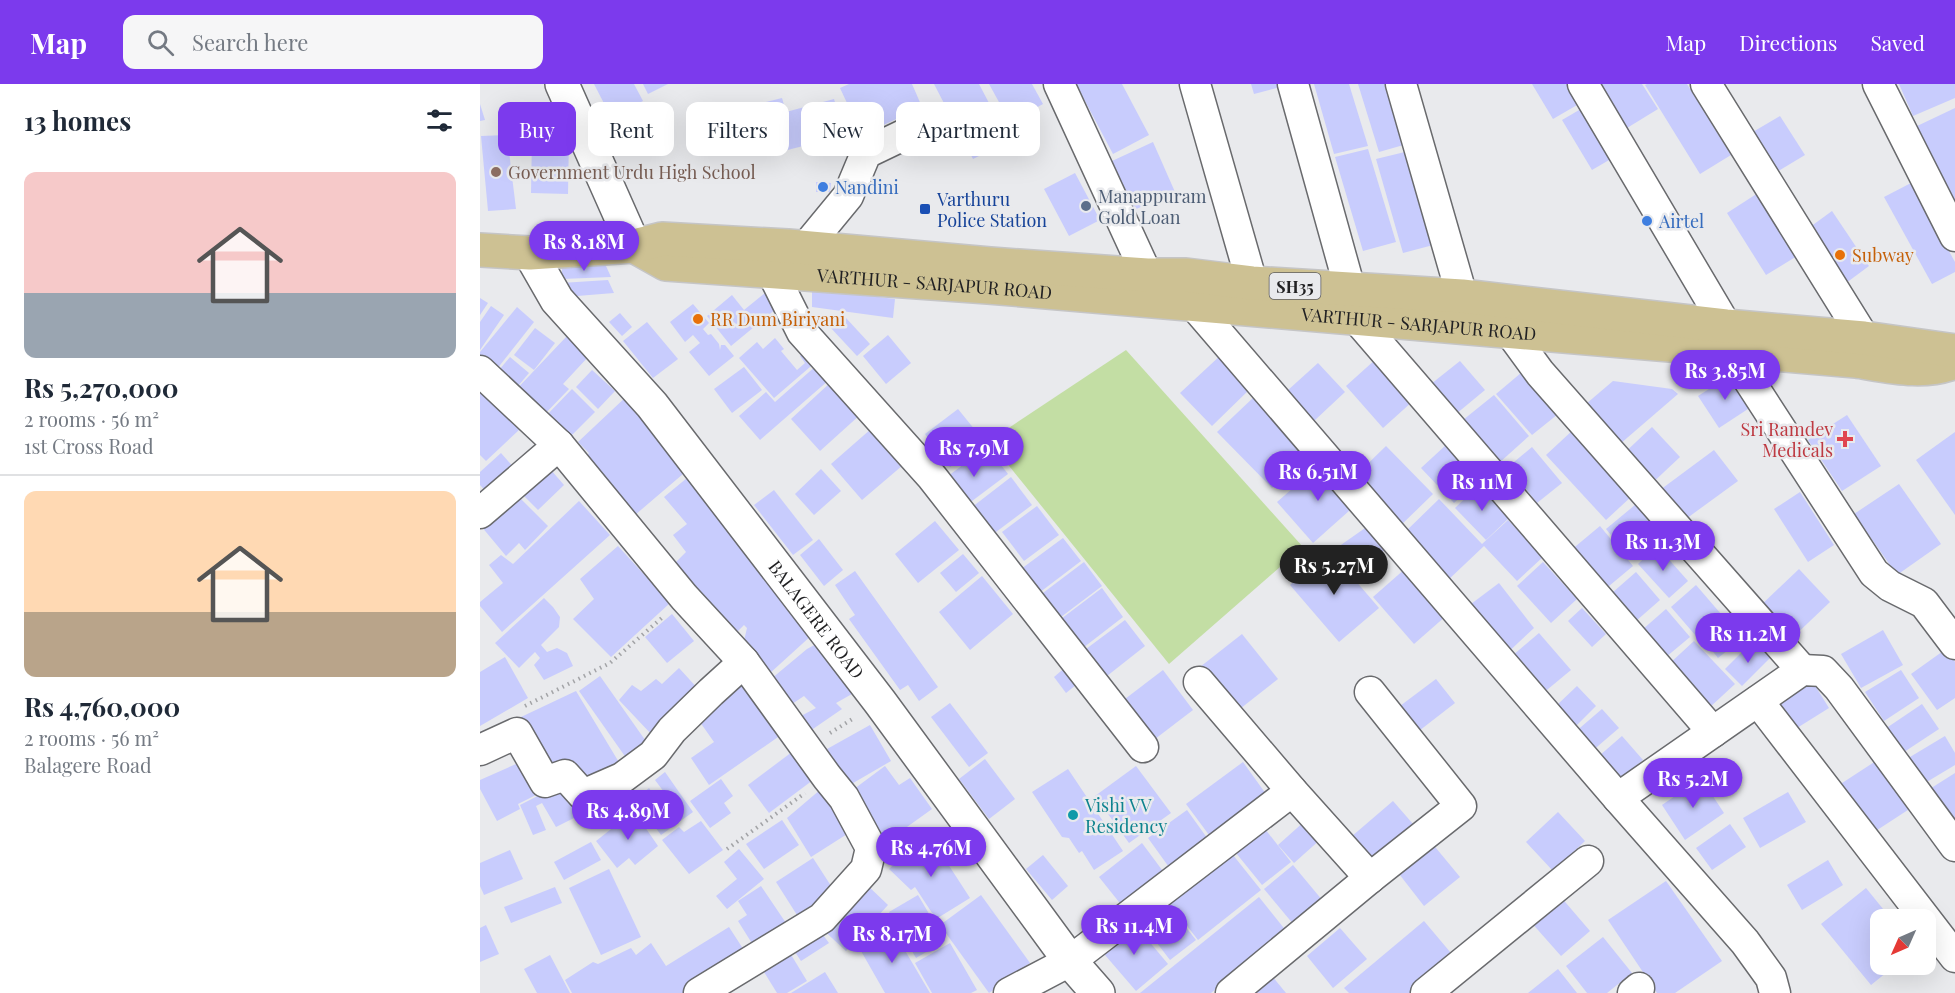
<!DOCTYPE html>
<meta charset="utf-8">
<style>
:root{--surface:#fff;--page:#f6f6f7;--text:#1f2937;--muted:#747a83;--line:#e0e1e3;--accent:#7c3aed}
body{margin:0;font-family:"Playfair Display",serif;background:var(--page);color:var(--text);height:100vh;display:flex;flex-direction:column;font-size:22px;white-space:nowrap}
*{box-sizing:border-box;margin:0}
p{font-size:20px;color:var(--muted)}
.icon{flex:none;width:33px;height:33px;fill:none;stroke:currentColor;stroke-width:2;stroke-linecap:round;stroke-linejoin:round}
.map{position:relative;flex:1;overflow:hidden}
.sheet{display:flex;flex-direction:column;background:var(--surface);width:480px}
.sheet>*{flex:none}
.guide{position:absolute;left:18px;top:18px;width:570px;height:54px;display:flex;gap:12px}
.needle{width:39px;rotate:225deg}
.tools{position:absolute;left:1390px;top:825px;display:grid;gap:12px}
.tools a{display:grid;place-items:center;width:66px;height:66px;border-radius:12px;background:var(--surface);box-shadow:0 6px 24px #0002;font-size:30px}
.price{position:absolute;translate:-50% -51px;padding:0 14px;border-radius:21px;background:var(--accent);color:#fff;font-size:20px;line-height:39px;filter:drop-shadow(0 2px 3px #0008)}
.price::after{content:'';position:absolute;left:50%;top:36px;width:18px;height:14px;margin-left:-9px;background:inherit;clip-path:polygon(0 0,100% 0,50% 100%)}
.price.on{background:#222;color:#fff}
ul{padding:0;list-style:none}
li{display:grid;align-content:center;gap:12px;height:318px;padding:0 24px}
li+li{border-top:2px solid var(--line)}
li span{display:grid;place-items:center;height:186px;border-radius:12px;color:#555}
li>.icon{margin-inline-start:auto}
span .icon{width:108px;height:108px;fill:#fffc;stroke-width:1}
li b{font-size:26px}
h2{display:flex;justify-content:space-between;align-items:center;height:72px;padding:0 24px;font-size:26px}
.chip{padding:0 21px;border-radius:12px;background:var(--surface);box-shadow:0 6px 24px #0002;font-size:21px;line-height:54px}
.chip.on{background:var(--accent);color:#fff}
header{display:flex;align-items:center;gap:36px;box-sizing:border-box;height:84px;padding:0 30px;background:var(--accent);color:#fff}
header strong{font-size:28px}
nav{display:flex;gap:33px;margin-inline-start:auto;font-size:21px}
.search{width:420px;height:54px;background:var(--page);display:flex;align-items:center;gap:15px;box-sizing:border-box;padding:0 21px;border-radius:12px;color:var(--muted);font-size:22px}
main{display:flex;flex:1;min-height:0}
.map>svg:first-child{display:block}
.green{fill:#c3dea4}
.building{fill:#c8ccfd}
.lines{fill:none;stroke-linecap:round;stroke-linejoin:round}
.street-casing{stroke:#696a6d;stroke-width:33}
.secondary-casing{stroke:#696a6d;stroke-width:36}
.primary-casing{stroke:#c5c5c6;stroke-width:36}
.path{stroke:#a3a4a7;stroke-width:4;stroke-dasharray:1.5 4.5;stroke-linecap:butt}
.street{stroke:#fff;stroke-width:30}
.secondary{stroke:#fff;stroke-width:33}
.primary{stroke:#cdc193;stroke-width:33}
.education-dot{fill:#8d6e63;stroke:#e9eaed;stroke-width:2}
.shop-dot{fill:#3f7fe0;stroke:#e9eaed;stroke-width:2}
.service-dot{fill:#5c6f8a;stroke:#e9eaed;stroke-width:2}
.transit-dot{fill:#1a4fb4;stroke:#e9eaed;stroke-width:2}
.food-dot{fill:#e8710a;stroke:#e9eaed;stroke-width:2}
.health-dot{fill:#e0444e;stroke:#e9eaed;stroke-width:2}
.culture-dot{fill:#0f9aa8;stroke:#e9eaed;stroke-width:2}
.labels{text-anchor:middle;dominant-baseline:central;stroke-width:5;stroke-linejoin:round;paint-order:stroke}
.shield{fill:#e9eaed;stroke:#5d5d60;stroke-width:1.5}
.shield-label{font-size:16px;font-weight:bold;fill:#212123}
.education-label{font-size:18px;fill:#785e54;stroke:#e9eaed;text-anchor:start}
.shop-label{font-size:18px;fill:#366cbe;stroke:#e9eaed;text-anchor:start}
.service-label{font-size:18px;fill:#4e5e75;stroke:#e9eaed;text-anchor:start}
.transit-label{font-size:18px;fill:#164399;stroke:#e9eaed;text-anchor:start}
.food-label{font-size:18px;fill:#c56008;stroke:#e9eaed;text-anchor:start}
.street-label{font-size:18px;fill:#212123;stroke:#e9eaed}
.health-label{font-size:18px;fill:#be3a42;stroke:#e9eaed;text-anchor:end}
.culture-label{font-size:18px;fill:#0d838f;stroke:#e9eaed;text-anchor:start}
</style>
<header>
<strong>Map</strong>
<div class="search"><svg class="icon" aria-label="search" viewBox="0 0 24 24"><circle cx="10" cy="10" r="6"/><path d="M15 15l6 6"/></svg>Search here</div>
<nav><a>Map</a><a>Directions</a><a>Saved</a></nav>
</header>
<main>
<section class="sheet">
<h2>13 homes<svg class="icon" aria-label="filters" viewBox="0 0 24 24"><path d="M4 7h16M4 17h16"/><circle cx="9" cy="7" r="2"/><circle cx="15" cy="17" r="2"/></svg></h2>
<ul>
<li><span style="background:linear-gradient(#f6c9c9 65%,#9aa5b1 0)"><svg class="icon" aria-label="home" viewBox="0 0 24 24"><path d="M3 11l9-7 9 7M6 9v11h12V9"/></svg></span><div><b>Rs 5,270,000</b><p>2 rooms · 56 m²</p><p>1st Cross Road</p></div></li>
<li><span style="background:linear-gradient(#ffd9b3 65%,#b9a48a 0)"><svg class="icon" aria-label="home" viewBox="0 0 24 24"><path d="M3 11l9-7 9 7M6 9v11h12V9"/></svg></span><div><b>Rs 4,760,000</b><p>2 rooms · 56 m²</p><p>Balagere Road</p></div></li>
</ul>
</section>
<div class="map">
<svg width="1475" height="909" viewBox="0 0 1475 909">
<rect width="100%" height="100%" fill="#e9eaed"/>
<polygon class="green" points="646,266 823,463 689,580 509,357"/>
<g class="building">
<polygon points="114,0 154,0 163,17 131,33"/>
<polygon points="163,0 188,0 168,10"/>
<polygon points="369,0 432,0 442,23 382,51 360,4"/>
<polygon points="454,0 499,0 529,57 493,75"/>
<polygon points="509,0 552,0 563,20 530,38"/>
<polygon points="596,0 642,0 669,51 633,70"/>
<polygon points="771,0 808,0 808,1 774,10"/>
<polygon points="834,0 869,0 888,62 854,70"/>
<polygon points="878,0 909,0 927,60 899,68"/>
<polygon points="1052,0 1094,0 1104,17 1073,35"/>
<polygon points="1119,0 1162,0 1178,25 1147,44"/>
<polygon points="1167,0 1207,0 1251,71 1220,90 1165,1"/>
<polygon points="1419,0 1475,0 1475,14 1433,32"/>
<polygon points="302,14 306,28 354,15 365,51 300,68 286,18"/>
<polygon points="0,20 5,36 0,37"/>
<polygon points="1106,22 1136,72 1112,86 1082,36"/>
<polygon points="1475,24 1475,130 1435,43"/>
<polygon points="1300,32 1325,71 1290,92 1266,52"/>
<polygon points="27,51 36,125 8,127 1,52"/>
<polygon points="52,52 89,52 88,110 51,109"/>
<polygon points="673,58 695,108 654,126 632,77"/>
<polygon points="888,65 916,158 883,167 855,73"/>
<polygon points="929,67 957,160 923,169 896,75"/>
<polygon points="595,89 620,136 589,152 564,105"/>
<polygon points="336,98 351,99 350,108 336,108"/>
<polygon points="1431,99 1475,178 1475,188 1452,200 1404,113"/>
<polygon points="1278,109 1317,172 1286,191 1247,129"/>
<polygon points="1352,127 1389,182 1362,202 1326,146"/>
<polygon points="82,181 126,182 131,193 82,195"/>
<polygon points="128,196 134,209 97,212 81,199"/>
<polygon points="332,205 415,215 413,234 332,223"/>
<polygon points="285,209 297,224 251,262 227,232 252,211 264,226"/>
<polygon points="0,214 8,219 0,231"/>
<polygon points="213,220 229,239 223,245 228,251 231,250 239,260 240,266 241,261 245,261 254,272 229,292 209,268 220,259 213,251 205,258 190,238"/>
<polygon points="11,222 24,231 0,266 0,238"/>
<polygon points="37,223 54,238 13,290 0,279 0,268"/>
<polygon points="140,229 152,243 142,252 129,238"/>
<polygon points="366,234 390,260 377,272 350,243"/>
<polygon points="167,238 198,275 173,294 143,257"/>
<polygon points="55,244 75,259 54,286 34,271"/>
<polygon points="408,251 431,279 406,300 383,272"/>
<polygon points="87,252 108,273 83,300 89,305 60,335 32,310"/>
<polygon points="295,254 304,265 301,267 317,286 325,279 320,272 327,265 337,277 294,314 259,274 277,258 283,265"/>
<polygon points="742,270 773,302 732,342 700,309"/>
<polygon points="30,273 49,289 33,308 14,292"/>
<polygon points="896,275 933,317 903,344 866,302"/>
<polygon points="980,277 1005,306 976,330 951,300"/>
<polygon points="838,279 865,308 834,337 807,307"/>
<polygon points="337,281 349,296 280,356 259,332 286,308 295,318"/>
<polygon points="264,283 282,306 252,329 234,305"/>
<polygon points="1047,284 1083,326 1052,351 1016,310"/>
<polygon points="112,286 135,307 118,325 96,303"/>
<polygon points="1251,291 1271,323 1239,344 1218,312"/>
<polygon points="1133,297 1192,305 1198,310 1140,360 1106,320"/>
<polygon points="351,298 381,330 340,367 311,335"/>
<polygon points="0,305 39,346 6,377 0,371"/>
<polygon points="92,305 115,328 85,358 63,335"/>
<polygon points="148,311 210,384 155,431 106,373 109,369 98,358"/>
<polygon points="1014,311 1049,352 1019,379 983,336"/>
<polygon points="775,312 829,368 792,404 737,348"/>
<polygon points="478,325 504,357 470,383 445,350"/>
<polygon points="1367,331 1401,382 1362,407 1328,356"/>
<polygon points="1172,343 1200,373 1168,403 1140,373"/>
<polygon points="391,345 423,381 382,416 351,380"/>
<polygon points="1093,346 1153,411 1126,436 1066,371"/>
<polygon points="1475,348 1475,431 1436,376"/>
<polygon points="966,361 999,395 974,419 941,384"/>
<polygon points="906,362 953,410 917,445 870,397"/>
<polygon points="507,363 528,390 480,426 460,398"/>
<polygon points="1052,363 1082,399 1057,419 1028,383"/>
<polygon points="1234,366 1258,397 1199,440 1176,409"/>
<polygon points="21,369 37,387 9,411 0,401 0,388"/>
<polygon points="843,378 879,418 833,459 797,418"/>
<polygon points="341,385 361,407 334,431 315,410"/>
<polygon points="71,386 84,401 58,426 40,408"/>
<polygon points="213,389 333,550 289,590 263,561 267,544 264,541 255,550 238,527 231,531 193,481 206,468 193,451 207,440 184,413"/>
<polygon points="531,393 552,421 508,454 487,427"/>
<polygon points="1419,400 1461,460 1417,491 1374,430"/>
<polygon points="999,401 1030,433 1006,456 975,424"/>
<polygon points="294,406 333,456 313,471 274,421"/>
<polygon points="1320,408 1354,461 1328,478 1294,425"/>
<polygon points="38,412 68,442 45,466 39,459 26,472 1,442"/>
<polygon points="959,415 1002,460 1028,436 1063,473 1037,497 1004,462 966,498 922,451"/>
<polygon points="1161,416 1187,447 1151,476 1126,445"/>
<polygon points="99,417 130,451 22,548 0,522 0,518 23,499 9,481 21,471 33,480"/>
<polygon points="557,422 579,451 544,477 522,448"/>
<polygon points="455,437 479,466 438,499 415,470"/>
<polygon points="888,442 905,466 875,487 858,463"/>
<polygon points="1120,442 1153,482 1123,507 1090,467"/>
<polygon points="583,454 601,477 555,512 537,488"/>
<polygon points="339,455 363,486 344,502 320,471"/>
<polygon points="138,462 190,519 131,573 93,535 114,515 100,495"/>
<polygon points="1177,462 1208,497 1189,514 1158,480"/>
<polygon points="850,467 899,524 859,558 810,501"/>
<polygon points="483,470 499,489 476,508 460,489"/>
<polygon points="604,478 622,502 577,536 559,512"/>
<polygon points="1063,478 1097,515 1071,539 1037,502"/>
<polygon points="926,484 967,531 934,560 893,513"/>
<polygon points="1319,485 1350,518 1309,557 1278,524"/>
<polygon points="375,487 458,603 439,617 428,601 420,606 369,535 375,531 355,501"/>
<polygon points="1156,488 1180,516 1156,537 1132,509"/>
<polygon points="502,492 533,530 490,566 459,528"/>
<polygon points="1019,499 1054,544 1024,572 987,523"/>
<polygon points="1216,501 1241,530 1216,552 1191,523"/>
<polygon points="622,504 643,533 599,567 577,538"/>
<polygon points="64,514 73,523 80,533 79,543 61,561 67,568 77,564 87,569 93,582 64,596 54,581 60,574 55,568 39,584 15,559"/>
<polygon points="1102,524 1126,550 1112,563 1088,537"/>
<polygon points="1186,525 1210,553 1186,573 1162,546"/>
<polygon points="192,530 214,557 187,579 165,553"/>
<polygon points="1255,530 1270,549 1238,574 1223,555"/>
<polygon points="645,536 665,562 627,592 606,565"/>
<polygon points="1403,546 1423,581 1381,604 1361,570"/>
<polygon points="1059,549 1091,586 1056,615 1025,578"/>
<polygon points="762,550 798,595 756,628 720,583"/>
<polygon points="1214,557 1255,600 1229,624 1188,581"/>
<polygon points="1273,557 1290,574 1262,602 1245,585"/>
<polygon points="340,558 372,610 356,619 362,625 330,647 321,632 336,624 324,612 312,620 291,595 327,565"/>
<polygon points="1466,565 1475,578 1475,614 1457,626 1431,590"/>
<polygon points="25,573 48,614 0,642 0,588"/>
<polygon points="588,581 601,597 586,609 574,593"/>
<polygon points="199,584 220,607 173,652 139,616 152,601 161,607 176,595 182,600"/>
<polygon points="683,586 713,626 675,655 645,615"/>
<polygon points="1421,586 1439,614 1404,637 1385,608"/>
<polygon points="120,592 170,663 149,678 99,607"/>
<polygon points="1329,592 1349,624 1309,649 1289,617"/>
<polygon points="956,595 975,619 935,650 916,625"/>
<polygon points="264,598 301,651 229,701 211,674 234,658 215,631"/>
<polygon points="1097,602 1116,622 1095,643 1076,622"/>
<polygon points="96,607 140,680 114,700 68,691 46,653 41,633"/>
<polygon points="470,619 508,669 489,683 451,633"/>
<polygon points="1442,620 1459,645 1421,670 1405,645"/>
<polygon points="1122,625 1139,644 1111,668 1094,649"/>
<polygon points="390,641 411,677 368,702 347,665"/>
<polygon points="1142,652 1163,676 1132,703 1111,679"/>
<polygon points="1465,652 1475,669 1475,681 1440,702 1425,676"/>
<polygon points="312,668 333,696 289,729 268,701"/>
<polygon points="1402,673 1434,722 1388,752 1356,703"/>
<polygon points="505,675 535,715 509,735 479,695"/>
<polygon points="45,676 60,709 38,720 40,725 17,737 0,705 0,696"/>
<polygon points="763,678 791,717 735,759 706,720"/>
<polygon points="405,682 419,701 430,694 452,725 406,758 370,708"/>
<polygon points="656,682 691,729 649,759 615,712"/>
<polygon points="588,685 643,767 614,786 602,767 599,769 589,754 582,753 552,708"/>
<polygon points="185,688 213,728 181,751 164,728 166,724 157,714 169,704 176,714 184,708 175,696"/>
<polygon points="1475,689 1475,734 1465,740 1445,708"/>
<polygon points="1221,694 1244,729 1205,756 1182,721"/>
<polygon points="241,695 253,712 244,719 251,729 230,744 210,717"/>
<polygon points="81,700 98,732 76,743 62,719 56,722 66,746 53,751 40,721"/>
<polygon points="347,700 375,745 331,773 307,734"/>
<polygon points="1308,708 1326,738 1280,764 1263,734"/>
<polygon points="913,717 933,740 885,782 864,759"/>
<polygon points="707,726 730,758 691,786 668,754"/>
<polygon points="154,727 178,762 155,781 149,774 137,784 116,757"/>
<polygon points="1078,728 1105,757 1073,787 1046,758"/>
<polygon points="302,736 319,761 284,785 266,760"/>
<polygon points="826,736 842,754 814,779 798,761"/>
<polygon points="221,737 243,766 209,790 182,756 199,743 204,748"/>
<polygon points="1250,740 1266,763 1232,786 1216,764"/>
<polygon points="785,745 811,778 782,801 756,769"/>
<polygon points="444,753 466,777 490,814 456,835 435,803 431,806 409,785"/>
<polygon points="111,758 121,776 84,796 74,778"/>
<polygon points="951,758 980,793 944,822 916,786"/>
<polygon points="662,759 685,790 643,823 619,793"/>
<polygon points="259,765 284,795 247,825 236,812 257,795 244,778"/>
<polygon points="30,766 43,795 4,811 0,802 0,779"/>
<polygon points="749,766 781,806 718,856 686,815"/>
<polygon points="563,771 588,802 572,816 546,785"/>
<polygon points="333,774 355,808 317,831 296,798"/>
<polygon points="1348,776 1363,801 1322,826 1307,801"/>
<polygon points="813,781 843,817 814,841 784,805"/>
<polygon points="129,785 161,853 121,871 89,804"/>
<polygon points="1186,797 1242,877 1195,909 1177,909 1128,836"/>
<polygon points="386,800 408,821 366,867 339,842"/>
<polygon points="281,802 306,839 273,861 258,837 267,831 258,817"/>
<polygon points="75,803 82,819 31,839 24,823"/>
<polygon points="1386,804 1412,836 1401,836 1401,880 1417,880 1391,901 1341,840"/>
<polygon points="438,811 465,857 436,874 409,828"/>
<polygon points="501,811 550,879 509,909 460,841"/>
<polygon points="1080,812 1110,847 1081,872 1050,837"/>
<polygon points="779,813 807,848 731,909 660,909"/>
<polygon points="685,817 716,856 690,876 660,837"/>
<polygon points="652,837 688,880 656,907 619,864"/>
<polygon points="944,837 976,875 935,909 869,909 864,904"/>
<polygon points="6,841 19,870 0,878 0,844"/>
<polygon points="410,841 450,909 405,909 377,860"/>
<polygon points="249,843 269,874 209,909 92,909 85,896 113,878 118,880 151,864 156,871 171,859 186,882"/>
<polygon points="860,844 887,875 853,904 827,872"/>
<polygon points="340,847 349,859 321,877 313,865"/>
<polygon points="1123,853 1152,889 1127,909 1107,909 1086,882"/>
<polygon points="470,859 497,906 491,909 452,909 435,879"/>
<polygon points="310,869 327,897 307,909 297,909 279,880"/>
<polygon points="70,871 90,909 57,909 44,885"/>
<polygon points="1078,885 1097,909 1048,909"/>
<polygon points="345,888 358,909 311,909"/>
<polygon points="792,892 806,909 771,909"/>
</g>
<g class="lines">
<defs>
<g id="street">
<polyline points="579,0 667,191"/>
<polyline points="715,0 772,199 770,223"/>
<polyline points="813,0 870,205"/>
<polyline points="921,0 982,212"/>
<polyline points="1103,0 1246,242"/>
<polyline points="1226,0 1384,254 1383,273"/>
<polyline points="1398,0 1475,152"/>
<polyline points="326,163 368,112 386,69 436,45"/>
<polyline points="292,188 322,248 452,393 663,663"/>
<polyline points="714,221 1138,714 1265,858 1291,894 1295,909"/>
<polyline points="877,235 1233,648"/>
<polyline points="1030,248 1060,289 1322,586"/>
<polyline points="1250,267 1394,489 1410,502 1444,519 1475,560"/>
<polyline points="0,287 79,361 204,513 264,578 347,693 364,714 391,764 386,785 342,834 219,909"/>
<polyline points="0,429 79,361"/>
<polyline points="719,598 812,707 890,794"/>
<polyline points="1278,617 1475,873"/>
<polyline points="0,666 37,649 65,698 85,691 103,711 142,694 173,671 192,646 231,608 264,578"/>
<polyline points="1138,714 1322,586 1343,587 1359,604 1475,762"/>
<polyline points="529,909 590,877 812,707"/>
<polyline points="751,909 890,794 981,722 890,608"/>
<polyline points="946,909 1108,777"/>
<polyline points="1153,909 1159,904"/>
</g>
<g id="secondary">
<polyline points="82,0 154,162"/>
<path id="s1" d="M50 169 77 216 172 321 400 618 590 877 618 909"/>
</g>
<g id="primary">
<path id="s2" d="M154 162 186 180 508 203 1376 277C1408 282 1444 291 1475 278"/>
<polyline points="0,166 50,169 154,162 182,155 308,162 510,180 667,191 706,191 772,199 982,212 1246,242 1384,254 1475,267"/>
</g>
</defs>
<use href="#street" class="street-casing"/>
<use href="#secondary" class="secondary-casing"/>
<use href="#primary" class="primary-casing"/>
<g class="path">
<polyline points="45,622 130,579 184,532"/>
<polyline points="350,649 374,634"/>
<polyline points="247,765 325,709"/>
</g>
<use href="#street" class="street"/>
<use href="#secondary" class="secondary"/>
<use href="#primary" class="primary"/>
</g>
<circle class="education-dot" cx="16" cy="88" r="6"/>
<g class="shop-dot">
<circle cx="343" cy="103" r="6"/>
<circle cx="1167" cy="137" r="6"/>
</g>
<circle class="service-dot" cx="606" cy="122" r="6"/>
<rect class="transit-dot" x="439" y="119" width="12" height="12" rx="3"/>
<g class="food-dot">
<circle cx="1360" cy="171" r="6"/>
<circle cx="218" cy="235" r="6"/>
</g>
<path class="health-dot" d="M1362 346h6v6h6v6h-6v6h-6v-6h-6v-6h6z"/>
<circle class="culture-dot" cx="593" cy="731" r="6"/>
<g class="labels">
<rect class="shield" x="789.5" y="189" width="51" height="26" rx="4.5"/>
<g class="shield-label">
<text x="815" y="202">SH35</text>
</g>
<g class="education-label">
<text x="28" y="88">Government Urdu High School</text>
</g>
<g class="shop-label">
<text x="355" y="103">Nandini</text>
<text x="1179" y="137">Airtel</text>
</g>
<g class="service-label">
<text x="618" y="112">Manappuram<tspan x="618" dy="21">Gold Loan</tspan></text>
</g>
<g class="transit-label">
<text x="457" y="115">Varthuru<tspan x="457" dy="21">Police Station</tspan></text>
</g>
<g class="food-label">
<text x="1372" y="171">Subway</text>
<text x="230" y="235">RR Dum Biriyani</text>
</g>
<g class="street-label">
<text stroke="none"><textPath href="#s2" startOffset="306">VARTHUR - SARJAPUR ROAD</textPath></text>
<text stroke="none"><textPath href="#s2" startOffset="792">VARTHUR - SARJAPUR ROAD</textPath></text>
<text stroke="none"><textPath href="#s1" startOffset="466">BALAGERE ROAD</textPath></text>
</g>
<g class="health-label">
<text x="1353" y="345">Sri Ramdev<tspan x="1353" dy="21">Medicals</tspan></text>
</g>
<g class="culture-label">
<text x="605" y="721">Vishi VV<tspan x="605" dy="21">Residency</tspan></text>
</g>
</g>
</svg>
<div class="tools">
<a><svg class="needle" viewBox="-14 -14 28 28"><path d="M0-13l5 13h-10z" fill="#e53935"/><path d="M0 13l5-13h-10z" fill="#747a83"/></svg></a>
</div>
<b class="price" style="left:104px;top:188px">Rs 8.18M</b>
<b class="price" style="left:1245px;top:317px">Rs 3.85M</b>
<b class="price" style="left:494px;top:394px">Rs 7.9M</b>
<b class="price" style="left:838px;top:418px">Rs 6.51M</b>
<b class="price" style="left:1002px;top:428px">Rs 11M</b>
<b class="price" style="left:1183px;top:488px">Rs 11.3M</b>
<b class="price on" style="left:854px;top:512px">Rs 5.27M</b>
<b class="price" style="left:1268px;top:580px">Rs 11.2M</b>
<b class="price" style="left:1213px;top:725px">Rs 5.2M</b>
<b class="price" style="left:148px;top:757px">Rs 4.89M</b>
<b class="price" style="left:451px;top:794px">Rs 4.76M</b>
<b class="price" style="left:654px;top:872px">Rs 11.4M</b>
<b class="price" style="left:412px;top:880px">Rs 8.17M</b>
<div class="guide">
<a class="chip on">Buy</a>
<a class="chip">Rent</a>
<a class="chip">Filters</a>
<a class="chip">New</a>
<a class="chip">Apartment</a>
</div>
</div>
</main>
